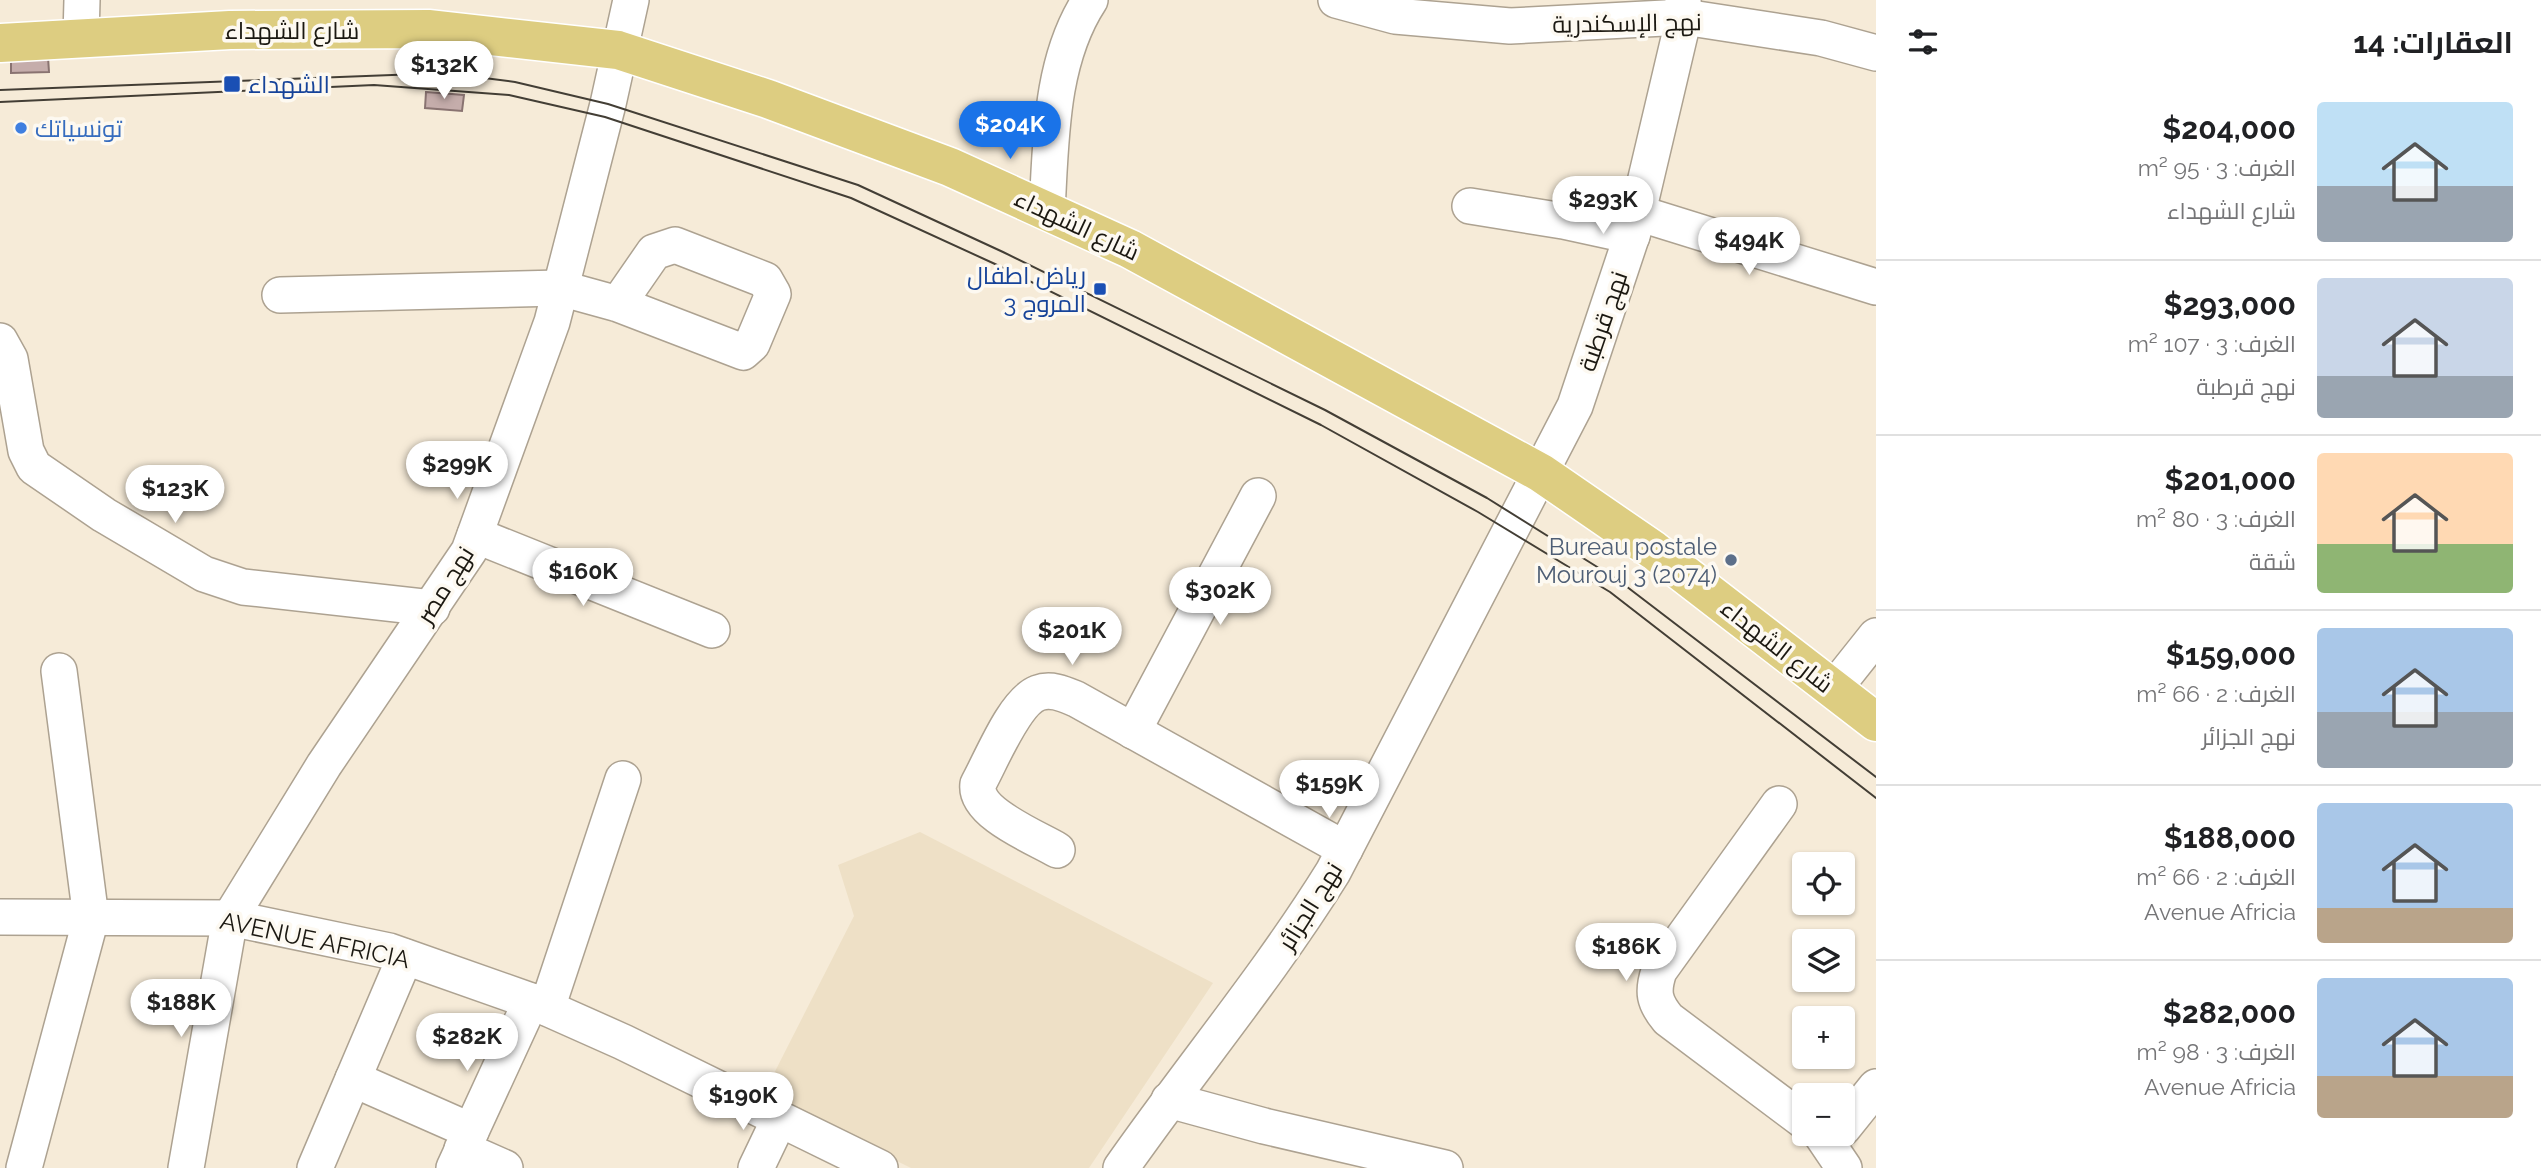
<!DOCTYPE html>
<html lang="ar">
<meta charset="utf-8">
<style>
:root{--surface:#fff;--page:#f2f2f2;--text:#202124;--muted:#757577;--line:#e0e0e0;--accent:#1a73e8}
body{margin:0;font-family:Raleway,Cairo,sans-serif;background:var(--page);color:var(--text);direction:rtl;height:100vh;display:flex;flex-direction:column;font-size:26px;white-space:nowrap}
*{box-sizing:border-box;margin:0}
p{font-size:23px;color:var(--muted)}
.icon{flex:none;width:38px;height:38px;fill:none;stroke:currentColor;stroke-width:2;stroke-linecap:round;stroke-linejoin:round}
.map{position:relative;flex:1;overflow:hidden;direction:ltr}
.panel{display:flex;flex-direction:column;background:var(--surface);width:665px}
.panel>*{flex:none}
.tools{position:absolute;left:1792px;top:852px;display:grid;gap:14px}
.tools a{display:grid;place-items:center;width:63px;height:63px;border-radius:7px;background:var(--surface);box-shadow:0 2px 5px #0004;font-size:35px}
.price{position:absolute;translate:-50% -60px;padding:0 16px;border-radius:24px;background:#fff;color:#222;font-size:23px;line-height:46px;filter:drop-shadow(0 2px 4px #0008)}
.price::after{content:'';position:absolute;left:50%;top:42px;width:21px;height:16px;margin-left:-10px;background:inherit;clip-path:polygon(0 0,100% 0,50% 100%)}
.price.on{background:var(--accent);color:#fff}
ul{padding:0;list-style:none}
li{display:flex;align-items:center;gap:21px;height:175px;padding:0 28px}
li+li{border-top:2px solid var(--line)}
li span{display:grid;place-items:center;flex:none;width:196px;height:140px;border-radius:7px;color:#555}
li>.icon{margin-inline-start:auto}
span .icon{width:84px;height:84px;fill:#fffc;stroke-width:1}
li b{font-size:30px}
h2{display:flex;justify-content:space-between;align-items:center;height:84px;padding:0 28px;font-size:30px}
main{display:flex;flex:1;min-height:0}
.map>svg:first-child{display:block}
.built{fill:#eee0c6}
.building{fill:#c5adab;stroke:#897371;stroke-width:2}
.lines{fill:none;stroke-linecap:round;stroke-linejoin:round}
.minor-casing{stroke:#ada291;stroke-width:38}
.major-casing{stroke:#fff;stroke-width:41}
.minor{stroke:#fff;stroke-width:35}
.major{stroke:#ddcd81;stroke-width:38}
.tram{stroke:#433e35;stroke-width:2}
.transit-dot{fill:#1a4fb4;stroke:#fdf9f1;stroke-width:2.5}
.shop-dot{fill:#3f7fe0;stroke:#fdf9f1;stroke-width:2.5}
.service-dot{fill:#5c6f8a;stroke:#fdf9f1;stroke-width:2.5}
.labels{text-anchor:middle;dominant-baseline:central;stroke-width:7;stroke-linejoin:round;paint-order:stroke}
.street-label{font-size:24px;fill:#1b1811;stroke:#fdf9f1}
.transit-label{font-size:24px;fill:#164399;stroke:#fdf9f1;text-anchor:start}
.shop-label{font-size:24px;fill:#366cbe;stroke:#fdf9f1;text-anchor:start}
.service-label{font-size:24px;fill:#4e5e75;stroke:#fdf9f1;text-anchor:end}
</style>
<main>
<section class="panel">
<h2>العقارات: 14<svg class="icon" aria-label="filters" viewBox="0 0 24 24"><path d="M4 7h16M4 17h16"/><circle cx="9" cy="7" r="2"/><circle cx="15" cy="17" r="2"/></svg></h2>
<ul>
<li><span style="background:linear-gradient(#bfe0f5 60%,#9aa5b1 0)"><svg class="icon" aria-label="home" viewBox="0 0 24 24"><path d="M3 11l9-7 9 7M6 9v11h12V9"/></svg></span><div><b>$204,000</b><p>الغرف: 3 · 95 m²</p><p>شارع الشهداء</p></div></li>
<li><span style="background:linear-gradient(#c9d6e8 70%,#9aa5b1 0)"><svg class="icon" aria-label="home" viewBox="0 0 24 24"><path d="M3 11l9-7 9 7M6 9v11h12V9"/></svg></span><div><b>$293,000</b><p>الغرف: 3 · 107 m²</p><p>نهج قرطبة</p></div></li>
<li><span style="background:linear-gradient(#ffd9b3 65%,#8fb573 0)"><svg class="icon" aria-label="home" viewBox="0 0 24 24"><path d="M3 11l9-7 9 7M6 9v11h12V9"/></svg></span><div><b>$201,000</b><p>الغرف: 3 · 80 m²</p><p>شقة</p></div></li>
<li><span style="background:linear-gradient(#a9c7e8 60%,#9aa5b1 0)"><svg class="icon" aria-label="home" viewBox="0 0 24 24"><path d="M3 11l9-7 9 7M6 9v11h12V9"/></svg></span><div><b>$159,000</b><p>الغرف: 2 · 66 m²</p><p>نهج الجزائر</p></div></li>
<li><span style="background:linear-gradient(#a9c7e8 75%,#b9a48a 0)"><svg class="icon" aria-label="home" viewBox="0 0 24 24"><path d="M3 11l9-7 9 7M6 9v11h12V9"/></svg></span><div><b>$188,000</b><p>الغرف: 2 · 66 m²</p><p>Avenue Africia</p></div></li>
<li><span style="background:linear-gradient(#a9c7e8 70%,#b9a48a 0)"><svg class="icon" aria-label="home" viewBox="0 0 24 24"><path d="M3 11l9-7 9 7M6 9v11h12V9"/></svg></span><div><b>$282,000</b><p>الغرف: 3 · 98 m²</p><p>Avenue Africia</p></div></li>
</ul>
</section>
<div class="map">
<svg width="1876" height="1168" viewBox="0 0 1876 1168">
<rect width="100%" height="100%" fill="#f6ebd8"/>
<polygon class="built" points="920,832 1213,983 1089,1168 911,1168 763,1095 854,916 838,865"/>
<g class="building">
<polygon points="48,57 49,72 11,73 11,58"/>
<polygon points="426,92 464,95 462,111 425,108"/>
</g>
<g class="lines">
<defs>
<g id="minor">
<polyline points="1336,0 1395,16 1510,26 1684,17 1821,38 1876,53"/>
<polyline points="81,37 82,0"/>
<polyline points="1470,206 1563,221 1632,236"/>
<path d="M1047 211C1051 141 1050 61 1090 0"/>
<polyline points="1638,213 1876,287"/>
<polyline points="280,295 560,288 618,304 743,352 752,344 773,294 765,280 675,245 654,252 618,304"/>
<polyline points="0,341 10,359 26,451 34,467 104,515 204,574 243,587 432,608"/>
<polyline points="475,535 712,630"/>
<polyline points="1833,690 1876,636"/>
<polyline points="1133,731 1258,496"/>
<path d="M1779 804 1659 971C1652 992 1654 1002 1668 1019L1804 1121"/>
<path d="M1057 850C1035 837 974 813 978 784 991 761 1014 702 1038 693 1051 688 1064 694 1076 699L1345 849"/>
<polyline points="0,917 230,918 389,951 531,1001 623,1042 880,1168"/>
<polyline points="547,1008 623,779"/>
<polyline points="353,1079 471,1131"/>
<polyline points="1169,1100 1264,1126 1445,1168"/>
<polyline points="1843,1128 1876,1087"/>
<polyline points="1821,1134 1844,1168"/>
<polyline points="462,1149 505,1168"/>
<polyline points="24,1168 91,918 59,671"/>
<polyline points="186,1168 230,918 324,765 469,551 552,322 608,104 631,0"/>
<polyline points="315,1168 405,957"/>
<polyline points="454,1168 531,1001"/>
<polyline points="756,1168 779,1120"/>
<path d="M1121 1168C1191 1068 1269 975 1333 872L1575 406 1634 229 1684 17 1683 0"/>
</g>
<polyline id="major" points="0,43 230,30 428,29 618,50 768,99 950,167 1130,249 1541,473 1653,550 1876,722"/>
</defs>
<use href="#minor" class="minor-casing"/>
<use href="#major" class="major-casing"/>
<use href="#minor" class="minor"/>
<use href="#major" class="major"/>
<g class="tram">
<polyline points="0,90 445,73 515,82 608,104 858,185 1003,252 1325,410 1487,498 1618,580 1876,777"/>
<polyline points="0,102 374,85 509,95 605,117 851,198 995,264 1321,425 1478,512 1610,592 1876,798"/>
</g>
</g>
<g class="transit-dot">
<rect x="223" y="75" width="18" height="18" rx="3.5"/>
<rect x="1093" y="282" width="14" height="14" rx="3.5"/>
</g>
<circle class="shop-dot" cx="21" cy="128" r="7"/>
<circle class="service-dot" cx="1731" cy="560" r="7"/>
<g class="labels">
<g class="street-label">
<text transform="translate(1627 23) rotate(-1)">نهج الإسكندرية</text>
<text x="292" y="30">شارع الشهداء</text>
<text transform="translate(1077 225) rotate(25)">شارع الشهداء</text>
<text transform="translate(1603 321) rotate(-71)">نهج قرطبة</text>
<text transform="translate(445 585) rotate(-58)">نهج مصر</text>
<text transform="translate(1777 646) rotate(38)">شارع الشهداء</text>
<text transform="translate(1310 906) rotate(-58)">نهج الجزائر</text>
<text transform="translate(315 940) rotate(12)">AVENUE AFRICIA</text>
</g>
<g class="transit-label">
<text x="248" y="84">الشهداء</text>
<text x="1086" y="275" text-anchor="end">رياض اطفال<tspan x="1086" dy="28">المروج 3</tspan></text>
</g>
<g class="shop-label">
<text x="35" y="128">تونسياتك</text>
</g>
<g class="service-label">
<text x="1717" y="546">Bureau postale<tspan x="1717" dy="28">Mourouj 3 (2074)</tspan></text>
</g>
</g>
</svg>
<div class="tools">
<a><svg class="icon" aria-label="locate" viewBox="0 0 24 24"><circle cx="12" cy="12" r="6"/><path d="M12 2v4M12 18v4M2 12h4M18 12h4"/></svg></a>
<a><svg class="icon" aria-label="layers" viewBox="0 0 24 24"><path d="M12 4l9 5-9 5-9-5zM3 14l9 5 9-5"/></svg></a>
<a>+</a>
<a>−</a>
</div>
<b class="price" style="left:444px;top:101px">$132K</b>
<b class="price on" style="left:1010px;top:161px">$204K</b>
<b class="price" style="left:1603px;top:236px">$293K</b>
<b class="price" style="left:1749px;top:277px">$494K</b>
<b class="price" style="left:457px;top:501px">$299K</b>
<b class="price" style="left:175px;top:525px">$123K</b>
<b class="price" style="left:583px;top:608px">$160K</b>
<b class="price" style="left:1220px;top:627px">$302K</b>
<b class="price" style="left:1072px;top:667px">$201K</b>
<b class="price" style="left:1329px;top:820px">$159K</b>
<b class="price" style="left:1626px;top:983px">$186K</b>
<b class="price" style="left:181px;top:1039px">$188K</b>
<b class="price" style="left:467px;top:1073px">$282K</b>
<b class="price" style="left:743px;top:1132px">$190K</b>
</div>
</main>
